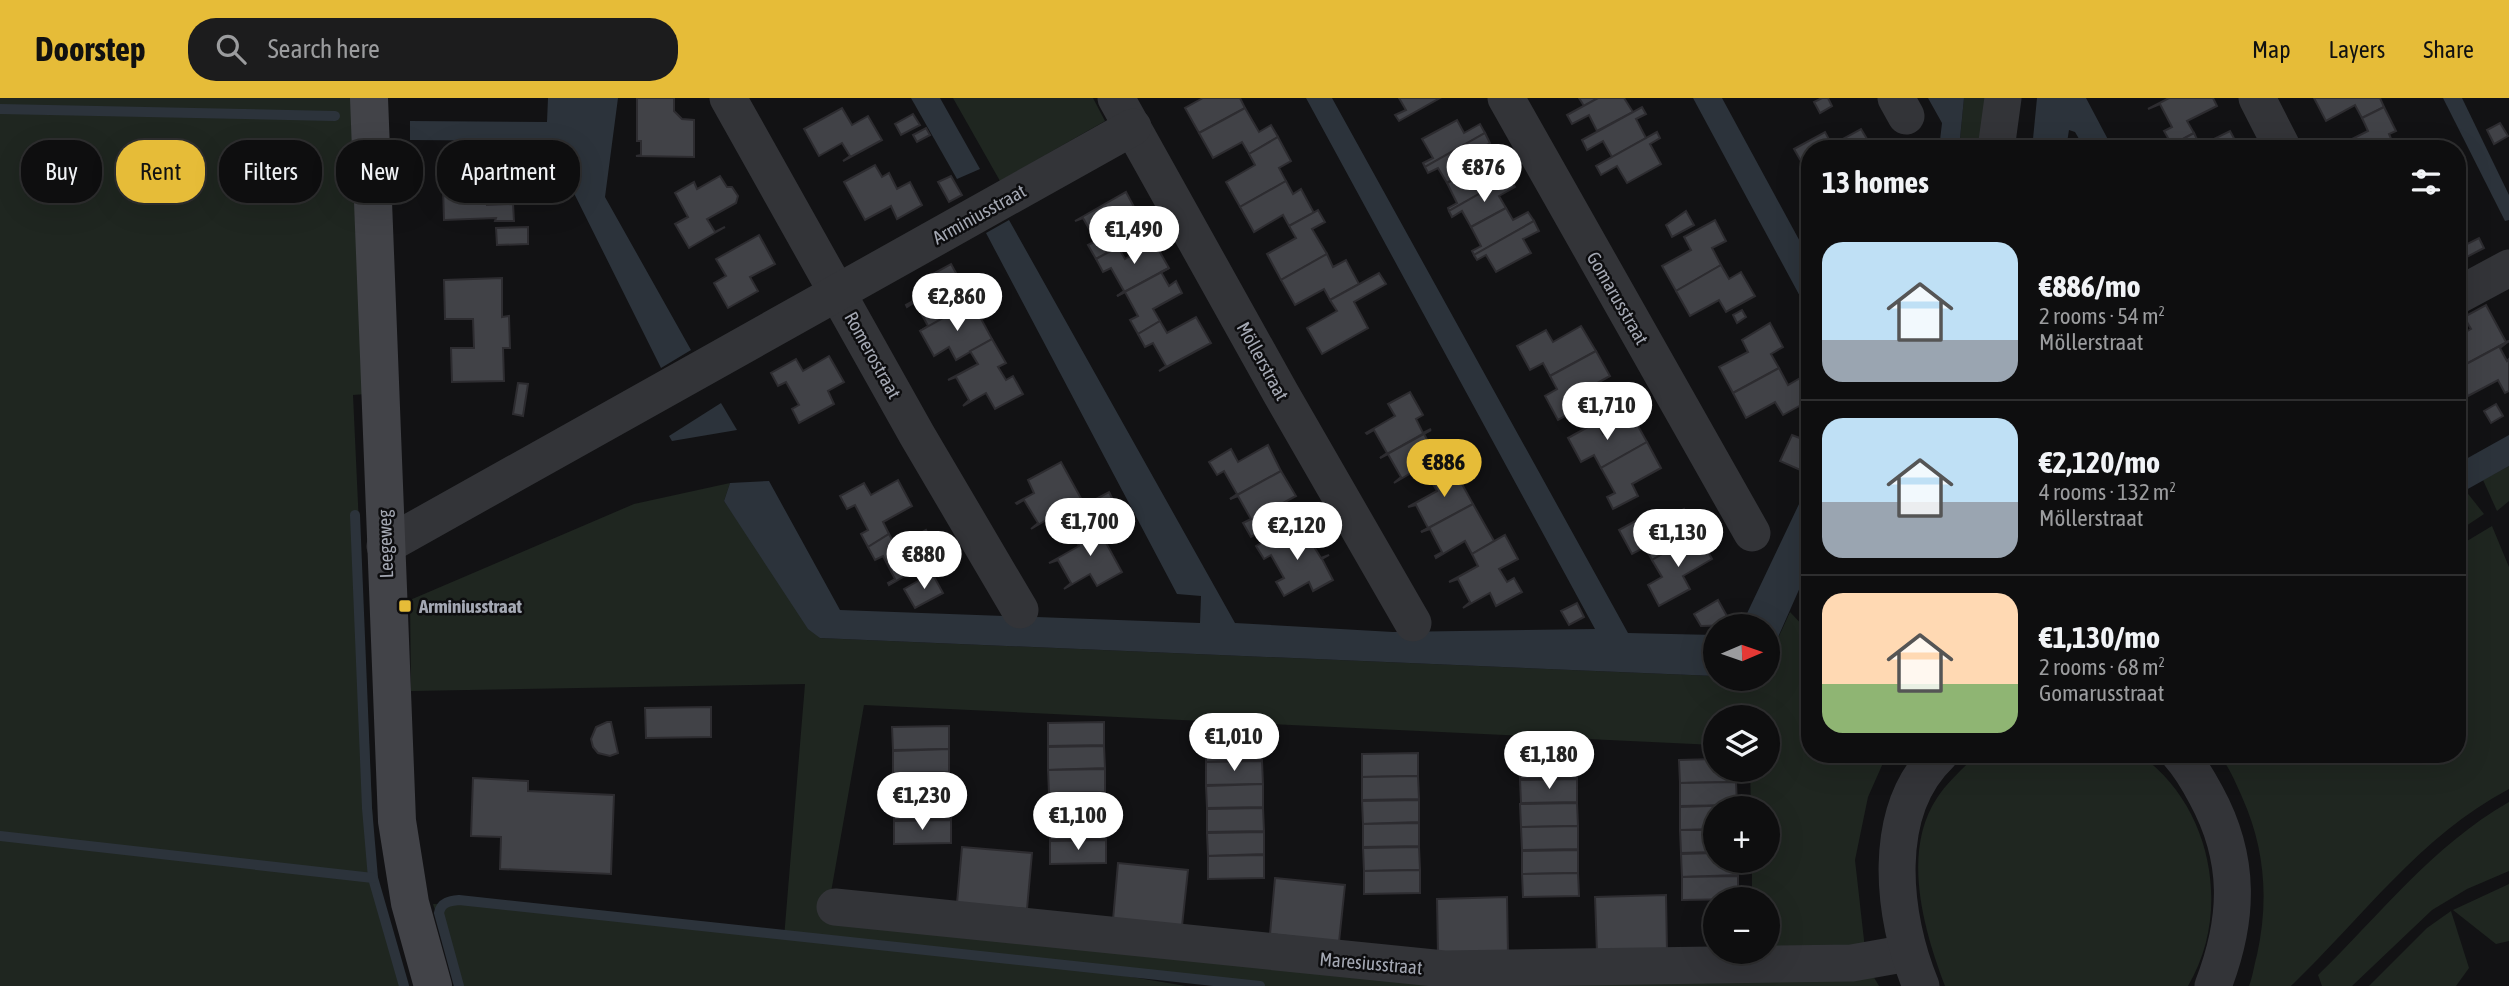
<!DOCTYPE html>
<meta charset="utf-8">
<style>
:root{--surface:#0e0e0f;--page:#1c1c1d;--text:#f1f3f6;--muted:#9b9c9e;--line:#2e2e2f;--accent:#e6bc38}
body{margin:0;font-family:"Asap Condensed",sans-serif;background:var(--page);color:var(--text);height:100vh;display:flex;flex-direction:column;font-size:26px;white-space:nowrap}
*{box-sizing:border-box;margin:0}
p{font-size:23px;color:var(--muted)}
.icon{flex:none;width:38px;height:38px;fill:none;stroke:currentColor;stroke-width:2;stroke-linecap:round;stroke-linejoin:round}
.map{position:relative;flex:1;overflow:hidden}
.sheet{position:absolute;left:1801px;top:42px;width:665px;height:623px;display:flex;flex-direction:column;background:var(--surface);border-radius:28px;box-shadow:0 7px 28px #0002,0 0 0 2px var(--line)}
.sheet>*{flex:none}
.hud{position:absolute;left:21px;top:42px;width:665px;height:63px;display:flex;gap:14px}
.needle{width:46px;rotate:88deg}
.tools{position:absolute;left:1703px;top:516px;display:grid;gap:14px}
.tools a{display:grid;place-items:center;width:77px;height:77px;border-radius:50%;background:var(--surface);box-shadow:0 7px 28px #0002,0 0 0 2px var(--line);font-size:35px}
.price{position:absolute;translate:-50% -60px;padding:0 16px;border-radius:24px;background:#fff;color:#222;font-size:23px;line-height:46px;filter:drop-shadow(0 2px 4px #0008)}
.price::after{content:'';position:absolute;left:50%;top:42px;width:21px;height:16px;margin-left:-10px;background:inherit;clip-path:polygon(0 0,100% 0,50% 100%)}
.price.active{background:var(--accent);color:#111}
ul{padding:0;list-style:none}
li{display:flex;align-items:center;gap:21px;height:175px;padding:0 21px}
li+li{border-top:2px solid var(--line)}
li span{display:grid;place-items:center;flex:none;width:196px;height:140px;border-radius:21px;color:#555}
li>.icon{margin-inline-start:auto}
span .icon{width:84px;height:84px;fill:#fffc;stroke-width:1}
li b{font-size:30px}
h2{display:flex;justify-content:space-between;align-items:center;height:84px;padding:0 21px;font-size:30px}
.tag{padding:0 24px;border-radius:28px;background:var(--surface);box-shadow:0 7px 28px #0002,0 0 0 2px var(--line);font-size:24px;line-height:63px}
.tag.active{background:var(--accent);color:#111}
header{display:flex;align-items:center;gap:42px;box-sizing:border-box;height:98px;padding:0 35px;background:var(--accent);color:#111}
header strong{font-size:33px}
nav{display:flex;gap:38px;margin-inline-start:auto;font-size:24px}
.search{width:490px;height:63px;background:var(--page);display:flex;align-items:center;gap:18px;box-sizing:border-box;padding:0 24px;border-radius:28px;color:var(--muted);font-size:26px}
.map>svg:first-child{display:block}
.green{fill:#1f2620}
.water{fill:#2c333b}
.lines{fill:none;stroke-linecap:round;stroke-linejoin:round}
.stream{stroke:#2c333b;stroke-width:10}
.building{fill:#414247;stroke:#2d2c30;stroke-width:2}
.street{stroke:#333438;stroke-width:37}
.secondary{stroke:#424348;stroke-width:38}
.poi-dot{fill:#e6bc38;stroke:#0d0d0f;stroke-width:2.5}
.labels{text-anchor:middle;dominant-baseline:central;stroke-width:5;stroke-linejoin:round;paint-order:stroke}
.street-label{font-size:19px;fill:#a4a8b3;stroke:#0d0d0f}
.poi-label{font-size:19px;font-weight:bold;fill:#a4a8b3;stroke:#0d0d0f;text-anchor:start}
</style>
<header>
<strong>Doorstep</strong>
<div class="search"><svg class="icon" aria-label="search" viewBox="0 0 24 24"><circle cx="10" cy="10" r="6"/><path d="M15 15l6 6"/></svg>Search here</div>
<nav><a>Map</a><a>Layers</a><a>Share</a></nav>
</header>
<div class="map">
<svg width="2509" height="888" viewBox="0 0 2509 888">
<rect width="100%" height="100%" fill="#121214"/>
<g class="green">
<polygon points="0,0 355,0 366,296 353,297 375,774 407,888 0,888"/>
<polygon points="953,0 1093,0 1105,23 1000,83"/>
<polygon points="1964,0 1988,0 1982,51 1959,51"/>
<polygon points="2509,368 2509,403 2497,413 2483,382"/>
<polygon points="730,385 724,403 820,540 1715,578 1715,581 1768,581 1768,562 1790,514 1809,534 1810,656 1887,656 1868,699 1855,762 1865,851 1768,852 1768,802 1752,801 1752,763 1768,763 1768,710 1751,710 1750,672 1768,672 1768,620 1715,620 1715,647 864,607 827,817 1433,884 1872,876 1879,888 1232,888 1114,876 1186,888 459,888 433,806 483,807 784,840 805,586 411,593 410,502 634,406"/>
<polygon points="2465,392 2484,416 2457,434 2457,397"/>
<path d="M2492 428 2509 469V691C2420 738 2362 820 2291 888H2249C2253 878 2254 867 2257 857 2269 802 2265 750 2242 699 2235 683 2229 669 2219 656H2457V449Z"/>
<path d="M1977 656H2139C2211 706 2233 812 2188 888H1945C1924 833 1901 754 1937 700 1947 684 1964 670 1977 656Z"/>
<path d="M2509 704V773L2467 791 2432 812 2352 888H2322L2318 877C2380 817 2432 748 2509 704Z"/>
<polygon points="2509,786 2509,843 2496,846 2453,812"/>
<polygon points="2451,813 2469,870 2456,888 2369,888 2427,830"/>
</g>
<g class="water">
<polygon points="548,0 618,0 605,99 691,252 661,270 548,43 410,42 410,23 547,24"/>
<polygon points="911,0 940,0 980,71 957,81"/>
<polygon points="1306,0 1332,0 1628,535 1715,537 1715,578 820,540 808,531 724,403 730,385 769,383 840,512 1200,525 1201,498 1177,496 986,135 1009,122 1235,525 1393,534 1595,531"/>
<polygon points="1693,0 1722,0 1809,160 1809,215"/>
<polygon points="1928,0 1964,0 1959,51 1939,51 1942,25"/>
<polygon points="2037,0 2086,0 2113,51 2085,51 2075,34 2069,32 2066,51 2032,51"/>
<polygon points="2443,0 2462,0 2509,97 2509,122 2505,123"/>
<polygon points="721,305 737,332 672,343 669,338"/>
<polygon points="2509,337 2509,368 2457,397 2457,366"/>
<polygon points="1809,385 1809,469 1768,562 1768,528 1741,528"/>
</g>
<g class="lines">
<g class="stream">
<polyline points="0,11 335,18"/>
<polyline points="355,417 367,710 373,780 404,888"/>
<polyline points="0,738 373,780"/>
<path d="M459 888 439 815C441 804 450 803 459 802L1260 888"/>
</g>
</g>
<g class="building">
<polygon points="637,0 674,0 674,13 682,21 694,22 694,59 636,58 641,57 641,43 637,43"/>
<polygon points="1203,0 1240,0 1245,10 1199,35 1185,10"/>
<polygon points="1399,0 1440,0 1399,23 1395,17 1406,12"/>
<polygon points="1579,0 1598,0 1584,8"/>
<polygon points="1598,0 1624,0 1633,14 1597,33 1589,17 1572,26 1567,17"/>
<polygon points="1822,0 1828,0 1832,8 1820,15 1814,4"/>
<polygon points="2169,0 2213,0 2217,8 2187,23 2194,35 2172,47 2164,33 2172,29 2160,6 2148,11"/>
<polygon points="2314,0 2380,0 2384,9 2362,20 2355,7 2326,23"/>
<polygon points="1642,9 1646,16 1636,21 1646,40 1612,59 1603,43 1587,52 1582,42"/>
<polygon points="2384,9 2396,33 2389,36 2395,50 2407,45 2396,51 2349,51 2346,45 2339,49 2338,48 2368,33 2362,20"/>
<polygon points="842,10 852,27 868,18 882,42 843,63 850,58 842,45 819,58 804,31"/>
<polygon points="1245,10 1259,34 1271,27 1278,39 1249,56 1242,44 1213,60 1199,35"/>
<polygon points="913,16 920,27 901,37 895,26"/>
<polygon points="1457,22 1464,35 1480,26 1485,35 1425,69 1423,65 1433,60 1422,41"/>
<polygon points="2500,25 2508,38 2494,46 2487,32"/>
<polygon points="926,30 930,37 917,44 913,37"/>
<polygon points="1861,31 1873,51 1810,51 1810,70 1806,72 1794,51 1825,34 1832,47"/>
<polygon points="2230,33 2236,44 2228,48 2230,51 2173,51 2172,47 2194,35 2200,48"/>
<polygon points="1657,34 1660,40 1650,46 1661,66 1627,85 1617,68 1601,77 1596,68"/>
<polygon points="1485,35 1490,45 1474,54 1482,66 1447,85 1438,70 1428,75 1425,69"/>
<polygon points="1278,39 1291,63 1279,70 1286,83 1240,109 1226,84 1255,67 1249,56"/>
<polygon points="1482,66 1488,79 1504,70 1509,79 1449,113 1448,110 1457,105 1447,85"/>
<polygon points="875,67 882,79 889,75 897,91 910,84 922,107 897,121 891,108 865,122 844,84"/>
<polygon points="720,78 727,89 732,89 738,98 736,105 707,121 715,134 725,129 689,150 675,126 688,119 675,95 694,84 697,91"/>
<polygon points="951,78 962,97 949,104 938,84"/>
<polygon points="1509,79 1515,89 1499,98 1506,110 1471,129 1462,113 1452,119 1449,113"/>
<polygon points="1286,83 1293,96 1301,91 1314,115 1289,128 1283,117 1254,134 1240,109"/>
<polygon points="460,84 461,89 486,89 487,107 513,106 514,123 495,123 496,120 444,122 443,90 448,90 448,85"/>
<polygon points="1126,94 1140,120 1111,136 1118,149 1096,161 1088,147 1096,143 1083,120 1075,123"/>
<polygon points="1506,110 1513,122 1528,114 1534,123 1474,157 1472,153 1481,148 1471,129"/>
<polygon points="1318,112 1325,124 1312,131 1327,156 1281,182 1267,156 1296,140 1289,128"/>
<polygon points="1686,113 1694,127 1672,139 1666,127"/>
<polygon points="1715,122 1726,143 1712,150 1721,167 1676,193 1662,168 1691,152 1684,139"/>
<polygon points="1534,123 1539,133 1523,141 1531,155 1496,174 1486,157 1477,162 1474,157"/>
<polygon points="528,129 528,146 497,147 496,130"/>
<polygon points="759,137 775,166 750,179 758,193 728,210 714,185 726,178 716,161"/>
<polygon points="2479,140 2484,150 2457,164 2457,151"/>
<polygon points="1154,144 1169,170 1117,198 1124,193 1111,170 1103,174 1096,161 1118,149 1125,161"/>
<polygon points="1327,156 1333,169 1346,162 1359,186 1330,202 1324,191 1295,207 1281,182"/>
<polygon points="951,166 972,204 920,233 928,228 915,204 907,209 906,207 926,196 920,183"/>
<polygon points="1721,167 1729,181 1741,174 1755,198 1726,214 1719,202 1690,218 1676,193"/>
<polygon points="1169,170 1161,174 1169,188 1176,183 1182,195 1153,211 1160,223 1138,236 1130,222 1138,218 1125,194 1117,198"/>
<polygon points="1379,175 1386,186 1354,204 1368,230 1322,256 1307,230 1337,213 1330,202"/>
<polygon points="502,180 502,219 509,218 510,250 503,250 504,283 452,284 451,250 474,250 473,221 445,221 444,182"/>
<polygon points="972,204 992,241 956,262 949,249 934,258 920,233"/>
<polygon points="2486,207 2506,244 2509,243 2457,271 2462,268 2457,259 2457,239 2471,231 2464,219"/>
<polygon points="1742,212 1746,219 1737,225 1733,217"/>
<polygon points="1196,219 1211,245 1159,273 1166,268 1153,245 1145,249 1138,236 1160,223 1167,235"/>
<polygon points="1770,225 1783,249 1771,256 1779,270 1733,295 1719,269 1748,254 1742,242"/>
<polygon points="1581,228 1596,253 1550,278 1543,265 1530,272 1517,248 1546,232 1553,244"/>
<polygon points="992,241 1006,265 998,269 1006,282 1013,278 1023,296 995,311 986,295 963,308 969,302 956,279 948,282 978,266 970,253"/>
<polygon points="2509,243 2500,250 2507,263 2509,261 2509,293 2505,295 2498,282 2468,298 2457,271"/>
<polygon points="1596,253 1610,278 1581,294 1587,306 1558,322 1545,298 1557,291 1550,278"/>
<polygon points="829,258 844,284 828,293 834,306 799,325 792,311 799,307 786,284 778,288 771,275 796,261 803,273"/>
<polygon points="1779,270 1788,287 1802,279 1810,292 1810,302 1783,317 1775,304 1746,320 1733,295"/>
<polygon points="518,285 528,286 523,318 513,316"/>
<polygon points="1410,294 1423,317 1416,321 1423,335 1431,331 1380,360 1387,355 1374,332 1367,336 1366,335 1395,318 1388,306"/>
<polygon points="2496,306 2503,318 2491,325 2484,313"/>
<polygon points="1633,319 1647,344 1601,370 1594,357 1581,364 1568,340 1597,324 1603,336"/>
<polygon points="1431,332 1424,336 1431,349 1439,345 1452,368 1430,381 1423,368 1394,385 1401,379 1388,356 1380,360"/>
<polygon points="1792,337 1810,344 1810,370 1807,375 1780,363"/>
<polygon points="1647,344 1661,370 1632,386 1638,398 1613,411 1607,399 1615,395 1601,370"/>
<polygon points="1268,347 1281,373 1230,401 1237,396 1224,373 1217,377 1209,364 1231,351 1238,364"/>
<polygon points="1061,364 1089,415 1067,426 1060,414 1031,431 1038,425 1024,402 1017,406 1016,405 1034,395 1028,382"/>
<polygon points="1452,368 1473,406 1421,434 1428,430 1416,407 1408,409 1437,393 1430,381"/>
<polygon points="1281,373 1296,398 1266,414 1273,427 1251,439 1243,425 1251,421 1238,398 1230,401"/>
<polygon points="898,382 912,408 883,424 889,436 868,449 861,436 868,432 855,407 847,411 840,398 864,385 871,397"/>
<polygon points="1109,394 1114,404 1101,411 1096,401"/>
<polygon points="1473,406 1494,443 1472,456 1465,443 1436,460 1435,458 1442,454 1430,431 1421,434"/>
<polygon points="1684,411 1698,436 1652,462 1645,449 1632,456 1619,432 1648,416 1655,428"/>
<polygon points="1094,423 1122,474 1097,488 1090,476 1064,491 1071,485 1058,462 1049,465 1079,448 1072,436"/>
<polygon points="926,432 932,444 924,448 932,461 940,458 889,487 888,485 895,481 883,458 875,462 868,449 889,436 896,449"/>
<polygon points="1314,432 1321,442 1313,447 1321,460 1329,457 1322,461 1333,482 1313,493 1309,484 1284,498 1276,484 1284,480 1271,457 1264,461 1256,448 1278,435 1284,448"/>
<polygon points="1698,436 1712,461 1683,478 1690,491 1659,508 1648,487 1662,479 1652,462"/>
<polygon points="1505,437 1518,461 1499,471 1507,484 1514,480 1522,494 1496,508 1490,495 1463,510 1470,504 1458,481 1449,484 1478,468 1472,456"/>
<polygon points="932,475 943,495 915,510 904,491"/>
<polygon points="1718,502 1732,527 1701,528 1694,516"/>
<polygon points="1577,505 1584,519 1569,527 1561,513"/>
<polygon points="711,609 711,639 646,640 645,610"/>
<polygon points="607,624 611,624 618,655 610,658 598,655 593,649 591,641 596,629"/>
<polygon points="1104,624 1104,647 1048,648 1048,625"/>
<polygon points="949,628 949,651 893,652 892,629"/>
<polygon points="1262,639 1262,662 1206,664 1206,641"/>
<polygon points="1104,648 1105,670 1048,672 1048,649"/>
<polygon points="949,651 949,674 893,675 893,653"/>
<polygon points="1418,655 1418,678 1362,679 1362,656"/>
<polygon points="1576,657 1577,680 1520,681 1520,659"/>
<polygon points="1715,661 1715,672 1736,672 1736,684 1680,685 1679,662"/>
<polygon points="1262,663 1263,686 1206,687 1206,664"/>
<polygon points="1105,671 1105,694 1049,695 1048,672"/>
<polygon points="949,675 950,698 893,699 893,676"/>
<polygon points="1418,678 1419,701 1362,702 1362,679"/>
<polygon points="473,680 528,683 528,693 614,697 611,776 500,771 501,739 471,738"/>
<polygon points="1577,681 1577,704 1521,705 1520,682"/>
<polygon points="1736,684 1737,707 1680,708 1680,685"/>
<polygon points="1263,686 1263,709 1207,710 1206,688"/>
<polygon points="1105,695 1106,717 1049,719 1049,696"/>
<polygon points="950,698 951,721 894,722 894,700"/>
<polygon points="1419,702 1419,724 1363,726 1362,703"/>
<polygon points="1577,705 1578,728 1521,729 1520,706"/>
<polygon points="1737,707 1737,710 1715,710 1715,731 1680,732 1680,709"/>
<polygon points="1263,710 1264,733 1207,734 1207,711"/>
<polygon points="1106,718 1106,741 1050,742 1049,719"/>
<polygon points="951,722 951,745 894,746 894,723"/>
<polygon points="1419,725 1419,748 1363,749 1363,726"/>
<polygon points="1578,728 1578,751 1522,752 1521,729"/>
<polygon points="1680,732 1715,732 1715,754 1681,755"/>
<polygon points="1264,734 1264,756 1208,758 1207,735"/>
<polygon points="1106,742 1106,765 1050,766 1050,743"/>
<polygon points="962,749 1032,755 1027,811 957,805"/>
<polygon points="1419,749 1420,772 1364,773 1363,750"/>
<polygon points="1578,752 1578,775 1522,776 1522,753"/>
<polygon points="1715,755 1715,763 1737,763 1738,777 1682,779 1681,756"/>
<polygon points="1264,757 1264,780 1208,781 1208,758"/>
<polygon points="1118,765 1188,772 1182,828 1113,822"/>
<polygon points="1420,772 1420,795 1364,796 1364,773"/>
<polygon points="1578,775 1579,798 1523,799 1522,776"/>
<polygon points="1738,778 1738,801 1682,802 1682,779"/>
<polygon points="1275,780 1345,787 1339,844 1270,836"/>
<polygon points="1666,797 1667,854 1597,855 1595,799"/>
<polygon points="1507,799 1508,856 1438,857 1437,801"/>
</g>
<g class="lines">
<g class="street">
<polyline points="728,0 917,337 1020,512"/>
<polyline points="1116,0 1280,294 1413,525"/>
<polyline points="1506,0 1752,435"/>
<polyline points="1896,0 1906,18"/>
<polyline points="2257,0 2283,51"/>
<polyline points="1996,51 2003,0"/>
<polyline points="2457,198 2509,170"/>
<polyline points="385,448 1133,29"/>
<path d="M2179 656C2190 668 2198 682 2206 697 2241 761 2239 821 2213 888"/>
<polyline points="835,809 1444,871 1852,865 1908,855"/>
<path d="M1921 888C1892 818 1880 713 1940 656"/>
</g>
<polyline class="secondary" points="369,0 397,723 410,805 433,888"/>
</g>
<rect class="poi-dot" x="398" y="501" width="14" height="14" rx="3.5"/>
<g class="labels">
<g class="street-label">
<text transform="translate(979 116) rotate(-29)">Arminiusstraat</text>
<text transform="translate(1618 200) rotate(60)">Gomarusstraat</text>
<text transform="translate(873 257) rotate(61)">Romerostraat</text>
<text transform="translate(1263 263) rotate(61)">Möllerstraat</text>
<text transform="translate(385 446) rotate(-92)">Leegeweg</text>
<text transform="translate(1371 865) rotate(5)">Maresiusstraat</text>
</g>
<g class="poi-label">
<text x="419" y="508">Arminiusstraat</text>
</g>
</g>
</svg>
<div class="tools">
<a><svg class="needle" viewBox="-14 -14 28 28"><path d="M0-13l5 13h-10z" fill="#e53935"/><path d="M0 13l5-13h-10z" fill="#9b9c9e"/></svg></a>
<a><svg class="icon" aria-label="layers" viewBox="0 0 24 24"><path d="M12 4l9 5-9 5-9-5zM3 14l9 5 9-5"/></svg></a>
<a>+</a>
<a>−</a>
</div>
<b class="price" style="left:1484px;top:106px">€876</b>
<b class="price" style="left:1134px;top:168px">€1,490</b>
<b class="price" style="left:957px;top:235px">€2,860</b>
<b class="price" style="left:1607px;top:344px">€1,710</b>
<b class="price active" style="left:1444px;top:401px">€886</b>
<b class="price" style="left:1090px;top:460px">€1,700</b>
<b class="price" style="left:1297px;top:464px">€2,120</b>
<b class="price" style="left:1678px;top:471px">€1,130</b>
<b class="price" style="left:924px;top:493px">€880</b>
<b class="price" style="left:1234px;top:675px">€1,010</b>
<b class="price" style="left:1549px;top:693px">€1,180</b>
<b class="price" style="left:922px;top:734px">€1,230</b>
<b class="price" style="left:1078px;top:754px">€1,100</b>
<div class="hud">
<a class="tag">Buy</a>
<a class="tag active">Rent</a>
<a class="tag">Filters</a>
<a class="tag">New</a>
<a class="tag">Apartment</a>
</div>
<section class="sheet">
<h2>13 homes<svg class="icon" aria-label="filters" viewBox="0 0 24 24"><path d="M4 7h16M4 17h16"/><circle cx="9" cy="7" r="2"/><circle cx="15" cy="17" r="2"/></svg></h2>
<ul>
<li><span style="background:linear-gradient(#bfe0f5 70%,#9aa5b1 0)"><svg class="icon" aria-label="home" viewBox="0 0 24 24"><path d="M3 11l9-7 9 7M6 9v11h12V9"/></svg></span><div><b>€886/mo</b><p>2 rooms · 54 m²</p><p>Möllerstraat</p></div></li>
<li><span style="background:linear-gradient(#bfe0f5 60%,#9aa5b1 0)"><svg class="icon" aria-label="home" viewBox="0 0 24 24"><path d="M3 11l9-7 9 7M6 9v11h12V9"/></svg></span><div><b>€2,120/mo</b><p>4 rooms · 132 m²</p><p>Möllerstraat</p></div></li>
<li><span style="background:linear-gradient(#ffd9b3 65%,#8fb573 0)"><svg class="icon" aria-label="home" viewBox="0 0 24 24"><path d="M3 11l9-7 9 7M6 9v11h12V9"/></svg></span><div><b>€1,130/mo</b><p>2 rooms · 68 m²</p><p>Gomarusstraat</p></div></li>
</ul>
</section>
</div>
